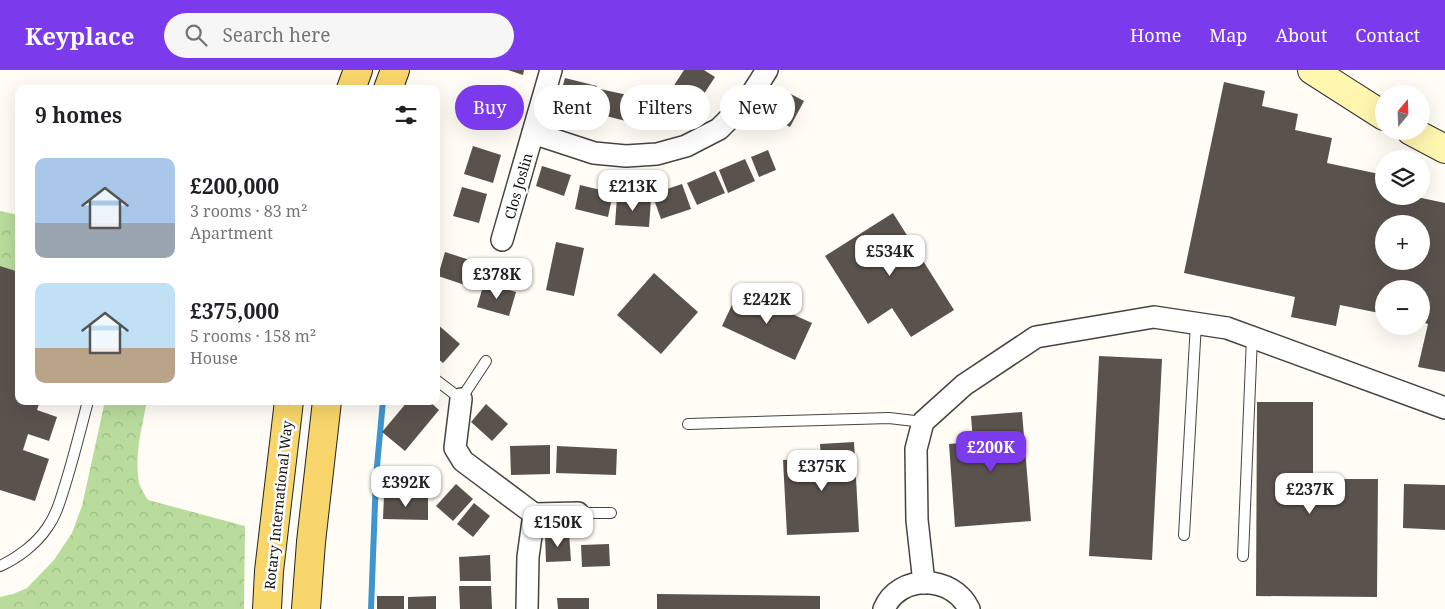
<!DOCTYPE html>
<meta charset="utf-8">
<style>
:root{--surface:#fff;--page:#f6f6f6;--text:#202124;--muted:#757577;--accent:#7c3aed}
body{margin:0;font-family:"Noto Serif",serif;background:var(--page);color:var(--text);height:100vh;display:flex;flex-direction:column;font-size:19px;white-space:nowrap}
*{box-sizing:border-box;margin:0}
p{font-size:16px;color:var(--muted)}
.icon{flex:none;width:28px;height:28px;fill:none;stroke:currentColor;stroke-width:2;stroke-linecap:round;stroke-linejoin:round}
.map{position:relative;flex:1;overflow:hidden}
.drawer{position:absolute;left:15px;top:15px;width:425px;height:320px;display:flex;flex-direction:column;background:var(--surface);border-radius:10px;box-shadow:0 5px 20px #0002}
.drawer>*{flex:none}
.hud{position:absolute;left:455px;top:15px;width:475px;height:45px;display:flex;gap:10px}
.needle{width:32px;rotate:19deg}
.controls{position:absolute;left:1375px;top:15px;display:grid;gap:10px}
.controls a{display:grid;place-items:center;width:55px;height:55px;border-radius:50%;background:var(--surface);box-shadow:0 5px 20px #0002;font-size:25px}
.price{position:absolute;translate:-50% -42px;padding:0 11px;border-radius:10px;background:#fff;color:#222;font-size:16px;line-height:32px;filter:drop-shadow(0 1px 2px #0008)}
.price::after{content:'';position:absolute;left:50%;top:30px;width:15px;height:11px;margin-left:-8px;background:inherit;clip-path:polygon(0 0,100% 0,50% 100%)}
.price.selected{background:var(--accent);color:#fff}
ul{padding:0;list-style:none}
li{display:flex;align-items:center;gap:15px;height:125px;padding:0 20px}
li span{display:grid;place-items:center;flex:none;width:140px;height:100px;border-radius:10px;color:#555}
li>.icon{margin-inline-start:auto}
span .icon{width:60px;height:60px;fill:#fffc;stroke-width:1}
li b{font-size:21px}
h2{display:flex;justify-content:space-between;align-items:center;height:60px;padding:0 20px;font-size:21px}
.chip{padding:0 18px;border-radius:22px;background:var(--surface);box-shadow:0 5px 20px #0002;font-size:18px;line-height:45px}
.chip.selected{background:var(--accent);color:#fff}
header{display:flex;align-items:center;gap:30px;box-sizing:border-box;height:70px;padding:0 25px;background:var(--accent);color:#fff}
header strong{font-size:24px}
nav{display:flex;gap:28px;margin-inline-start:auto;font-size:18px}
.search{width:350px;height:45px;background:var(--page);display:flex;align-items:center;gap:12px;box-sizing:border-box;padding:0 18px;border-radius:28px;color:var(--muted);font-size:19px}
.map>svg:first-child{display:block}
.forest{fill:url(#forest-crowns)}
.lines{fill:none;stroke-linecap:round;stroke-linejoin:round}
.stream{stroke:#3f96cf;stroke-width:6}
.building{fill:#5a524d;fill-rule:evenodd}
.lane-casing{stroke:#444;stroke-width:12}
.street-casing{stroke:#444;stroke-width:24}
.secondary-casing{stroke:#333;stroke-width:30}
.primary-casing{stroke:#222;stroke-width:30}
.lane{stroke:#fff;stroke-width:10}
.street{stroke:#fff;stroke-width:21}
.secondary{stroke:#fff6b0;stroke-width:28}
.primary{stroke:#f9d66b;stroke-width:28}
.labels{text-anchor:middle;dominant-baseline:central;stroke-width:5;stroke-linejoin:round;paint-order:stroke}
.street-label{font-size:14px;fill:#111;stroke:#fff}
</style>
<header>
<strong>Keyplace</strong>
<div class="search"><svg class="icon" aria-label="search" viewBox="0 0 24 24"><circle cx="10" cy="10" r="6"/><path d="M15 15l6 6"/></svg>Search here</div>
<nav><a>Home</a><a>Map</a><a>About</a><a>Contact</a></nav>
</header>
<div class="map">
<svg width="1445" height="539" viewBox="0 0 1445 539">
<defs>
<pattern id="forest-crowns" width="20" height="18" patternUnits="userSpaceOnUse" patternTransform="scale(1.25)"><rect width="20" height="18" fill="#b9dc9c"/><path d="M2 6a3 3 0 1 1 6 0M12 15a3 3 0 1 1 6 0" fill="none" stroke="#9ebc85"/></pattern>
</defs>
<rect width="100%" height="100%" fill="#fffdf5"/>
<g class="forest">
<polygon points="0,141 19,145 19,202 0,196"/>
<path d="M105 331H147C142 357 133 390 140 416 142 421 145 425 148 430L245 456 244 539H0V527L13 524 27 518 54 490 72 463 82 436Z"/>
</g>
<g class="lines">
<polyline class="stream" points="371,539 376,407 383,331"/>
</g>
<g class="building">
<polygon points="508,0 524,0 523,5"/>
<polygon points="684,0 704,0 715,7 698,33 673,17"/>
<polygon points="565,8 597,16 590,42 558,33"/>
<path d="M1224 12 1265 21 1262 36 1298 44 1295 60 1332 68 1327 93 1384 105V126H1412L1445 133V302L1418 297 1428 254 1421 252V219H1384V244L1340 235 1336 256 1291 247 1295 227 1184 203ZM1384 154H1421V191H1384Z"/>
<polygon points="490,18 520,26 510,57 481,48"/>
<polygon points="600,19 632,26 626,51 594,43"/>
<polygon points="669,22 693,38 680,58 656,42"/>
<polygon points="787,22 804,31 790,57 772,47"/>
<polygon points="473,76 501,85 493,113 464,104"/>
<polygon points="768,80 776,100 759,107 751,87"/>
<polygon points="745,89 755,111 728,123 719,100"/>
<polygon points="542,96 571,105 564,126 536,116"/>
<polygon points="715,101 725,123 697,135 687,113"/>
<polygon points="682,114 691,139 661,149 652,124"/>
<polygon points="580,115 613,123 608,147 575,139"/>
<polygon points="462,117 487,124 479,153 453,146"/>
<polygon points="617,127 651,129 649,157 615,155"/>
<polygon points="893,143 954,240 911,267 892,238 868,254 825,186"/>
<polygon points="556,172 584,178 574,226 546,220"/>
<polygon points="445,182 482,194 474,218 438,206"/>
<polygon points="0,196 19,202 19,331 40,331 37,340 57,347 49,371 28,364 23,380 49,389 35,431 0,420"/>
<polygon points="654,203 698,242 661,284 617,245"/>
<polygon points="484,213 516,222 509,246 477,237"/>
<polygon points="739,220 812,253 795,290 722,256"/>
<polygon points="436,253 460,274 443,293 436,287"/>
<polygon points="1099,286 1162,289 1152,490 1089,486"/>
<polygon points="408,331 429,331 439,340 405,381 382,362"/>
<polygon points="1257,332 1313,332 1313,409 1378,409 1377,527 1256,526"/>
<polygon points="486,334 508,354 492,371 471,352"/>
<polygon points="1022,342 1031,451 955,457 949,374 973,372 971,346"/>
<polygon points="854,372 859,462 787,465 783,390 821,388 820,374"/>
<polygon points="550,375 550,404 511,405 510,376"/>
<polygon points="557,376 617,379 616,405 556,403"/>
<polygon points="456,414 473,429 453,451 436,436"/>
<polygon points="1404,414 1445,415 1445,460 1403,458"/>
<polygon points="384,425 428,426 428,450 383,449"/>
<polygon points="474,433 490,446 473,467 457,454"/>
<polygon points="569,463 571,491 546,492 545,464"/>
<polygon points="609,474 610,496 582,497 581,475"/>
<polygon points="490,485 491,511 460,511 459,487"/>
<polygon points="459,516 491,516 492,539 460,539"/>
<polygon points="657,524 820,526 820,539 657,539"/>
<rect x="377" y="526" width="27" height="13"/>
<polygon points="436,526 436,539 408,539 408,527"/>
<polygon points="557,528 589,528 589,539 558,539"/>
</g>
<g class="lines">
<defs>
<g id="lane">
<polyline points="436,310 461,329 486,291"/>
<polyline points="688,354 889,348 923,352"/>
<polyline points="578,443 611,443"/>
<polyline points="1184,465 1196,253"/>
<polyline points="1243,486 1252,267"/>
<path d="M0 496C18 488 36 474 47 458 57 444 61 428 66 412 74 386 81 358 88 331"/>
</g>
<g id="street">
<polyline points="533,63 594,83 626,86 657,84 686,76 719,59 748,30 767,0"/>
<polyline points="502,170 551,0"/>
<polyline points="461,329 455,378 463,391 534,444 528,487 527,539"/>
<polyline points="534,444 578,443"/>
<polyline points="924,513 917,450 916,379 923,352 964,315 1036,267 1154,247 1227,258 1445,338"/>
<path d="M884 539C899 503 953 505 969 539"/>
</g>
<g id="secondary">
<polyline points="1312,0 1384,46"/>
<polyline points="1411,61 1445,79"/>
</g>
<g id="primary">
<polyline points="351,19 358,0"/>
<polyline points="388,19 395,0"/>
<polyline points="267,539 269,501 289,331"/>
<polyline points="306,539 311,472 327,331"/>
</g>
</defs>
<use href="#lane" class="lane-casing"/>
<use href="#street" class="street-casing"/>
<use href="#secondary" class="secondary-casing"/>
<use href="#primary" class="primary-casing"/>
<use href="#lane" class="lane"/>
<use href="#street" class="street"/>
<use href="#secondary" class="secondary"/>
<use href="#primary" class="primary"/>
</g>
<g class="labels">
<g class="street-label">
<text transform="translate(518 116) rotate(-74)">Clos Joslin</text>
<text transform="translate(278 435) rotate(-84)">Rotary International Way</text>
</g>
</g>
</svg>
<div class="controls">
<a><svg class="needle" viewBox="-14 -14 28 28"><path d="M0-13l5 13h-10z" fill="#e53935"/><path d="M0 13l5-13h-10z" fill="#757577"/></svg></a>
<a><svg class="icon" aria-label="layers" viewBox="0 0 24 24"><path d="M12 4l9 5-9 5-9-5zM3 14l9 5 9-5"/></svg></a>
<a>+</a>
<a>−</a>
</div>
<b class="price" style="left:633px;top:142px">£213K</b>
<b class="price" style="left:890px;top:207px">£534K</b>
<b class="price" style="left:497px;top:230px">£378K</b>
<b class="price" style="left:767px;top:255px">£242K</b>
<b class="price selected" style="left:991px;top:403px">£200K</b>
<b class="price" style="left:822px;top:422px">£375K</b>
<b class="price" style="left:406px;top:438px">£392K</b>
<b class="price" style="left:1310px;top:445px">£237K</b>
<b class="price" style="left:558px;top:478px">£150K</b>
<div class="hud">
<a class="chip selected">Buy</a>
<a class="chip">Rent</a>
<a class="chip">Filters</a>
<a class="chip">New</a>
</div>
<section class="drawer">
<h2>9 homes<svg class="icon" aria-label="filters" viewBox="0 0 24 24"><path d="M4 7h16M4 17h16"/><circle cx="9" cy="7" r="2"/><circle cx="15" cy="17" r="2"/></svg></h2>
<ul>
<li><span style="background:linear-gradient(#a9c7e8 65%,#9aa5b1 0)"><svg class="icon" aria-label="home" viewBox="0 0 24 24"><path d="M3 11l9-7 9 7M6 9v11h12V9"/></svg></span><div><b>£200,000</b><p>3 rooms · 83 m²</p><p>Apartment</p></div></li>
<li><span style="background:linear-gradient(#bfe0f5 65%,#b9a48a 0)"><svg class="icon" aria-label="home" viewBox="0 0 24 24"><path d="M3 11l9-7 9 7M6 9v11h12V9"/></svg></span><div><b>£375,000</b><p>5 rooms · 158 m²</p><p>House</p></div></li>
</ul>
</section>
</div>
